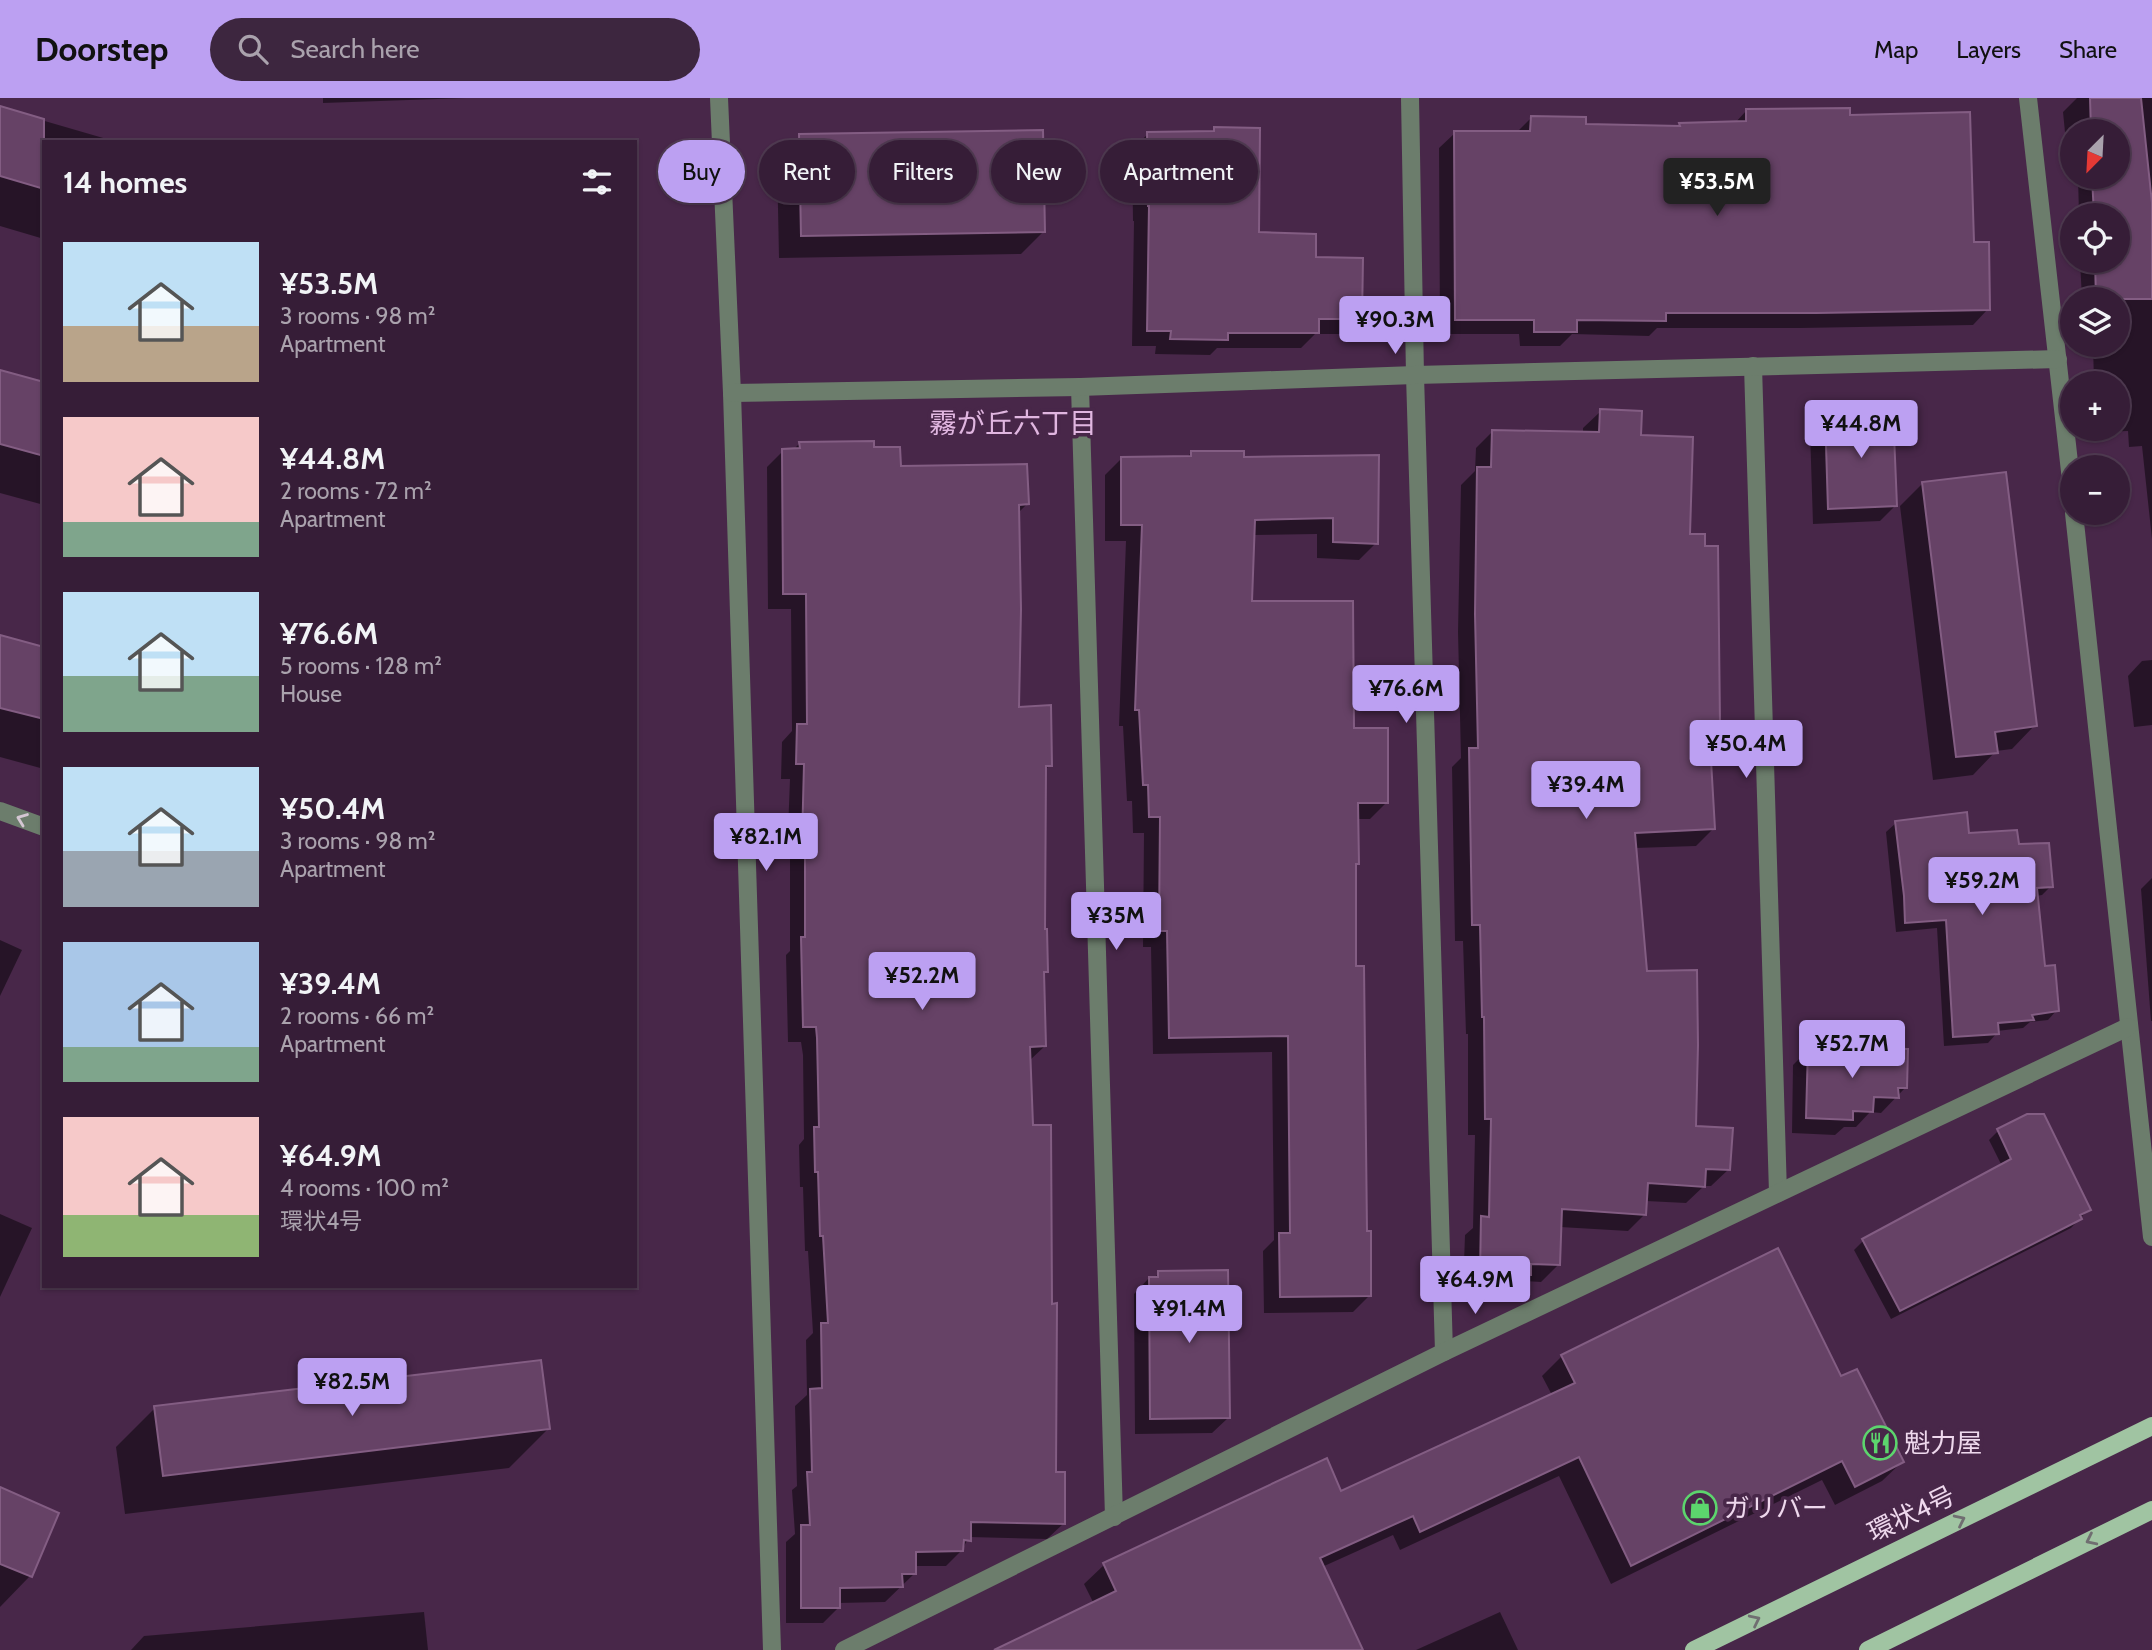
<!DOCTYPE html>
<meta charset="utf-8">
<style>
:root{--surface:#361d37;--page:#3d263f;--text:#f1f3f6;--muted:#aaa2ad;--line:#503b52;--accent:#bca0f2}
body{margin:0;font-family:Cabin,"Noto Sans JP",sans-serif;background:var(--page);color:var(--text);height:100vh;display:flex;flex-direction:column;font-size:26px;white-space:nowrap}
*{box-sizing:border-box;margin:0}
p{font-size:23px;color:var(--muted)}
.icon{flex:none;width:38px;height:38px;fill:none;stroke:currentColor;stroke-width:2;stroke-linecap:round;stroke-linejoin:round}
.map{position:relative;flex:1;overflow:hidden}
.details{position:absolute;left:42px;top:42px;width:595px;height:1148px;display:flex;flex-direction:column;background:var(--surface);border-radius:0px;box-shadow:0 2px 5px #0004,0 0 0 2px var(--line)}
.details>*{flex:none}
.hud{position:absolute;left:658px;top:42px;width:665px;height:63px;display:flex;gap:14px}
.needle{width:46px;rotate:204deg}
.controls{position:absolute;left:2060px;top:21px;display:grid;gap:14px}
.controls a{display:grid;place-items:center;width:70px;height:70px;border-radius:50%;background:var(--surface);box-shadow:0 2px 5px #0004,0 0 0 2px var(--line);font-size:35px}
.price{position:absolute;translate:-50% -60px;padding:0 16px;border-radius:7px;background:var(--accent);color:#111;font-size:23px;line-height:46px;filter:drop-shadow(0 2px 4px #0008)}
.price::after{content:'';position:absolute;left:50%;top:42px;width:21px;height:16px;margin-left:-10px;background:inherit;clip-path:polygon(0 0,100% 0,50% 100%)}
.price.selected{background:#222;color:#fff}
ul{padding:0;list-style:none}
li{display:flex;align-items:center;gap:21px;height:175px;padding:0 21px}
li span{display:grid;place-items:center;flex:none;width:196px;height:140px;border-radius:0px;color:#555}
li>.icon{margin-inline-start:auto}
span .icon{width:84px;height:84px;fill:#fffc;stroke-width:1}
li b{font-size:30px}
h2{display:flex;justify-content:space-between;align-items:center;height:84px;padding:0 21px;font-size:30px}
.tag{padding:0 24px;border-radius:32px;background:var(--surface);box-shadow:0 2px 5px #0004,0 0 0 2px var(--line);font-size:24px;line-height:63px}
.tag.selected{background:var(--accent);color:#111}
header{display:flex;align-items:center;gap:42px;box-sizing:border-box;height:98px;padding:0 35px;background:var(--accent);color:#111}
header strong{font-size:33px}
nav{display:flex;gap:38px;margin-inline-start:auto;font-size:24px}
.search{width:490px;height:63px;background:var(--page);display:flex;align-items:center;gap:18px;box-sizing:border-box;padding:0 24px;border-radius:38px;color:var(--muted);font-size:26px}
.map>svg:first-child{display:block}
.shadow{fill:#0007}
.building{fill:#664266;stroke:#835d83;stroke-width:2}
.lines{fill:none;stroke-linecap:round;stroke-linejoin:round}
.minor{stroke:#6c7d6c;stroke-width:18}
.major{stroke:#a0c4a2;stroke-width:18}
.oneway{stroke:#d4c6d3}
.oneway2{stroke:#706e71}
.labels{text-anchor:middle;dominant-baseline:central;stroke-width:7;stroke-linejoin:round;paint-order:stroke}
.poi-label{font-size:26px;fill:#eed8ed;stroke:#482749;text-anchor:start}
.street-label{font-size:26px;fill:#eed8ed;stroke:#482749}
.neighbourhood-label{font-size:28px;fill:#e0b6e0;stroke:#482749}
</style>
<header>
<strong>Doorstep</strong>
<div class="search"><svg class="icon" aria-label="search" viewBox="0 0 24 24"><circle cx="10" cy="10" r="6"/><path d="M15 15l6 6"/></svg>Search here</div>
<nav><a>Map</a><a>Layers</a><a>Share</a></nav>
</header>
<div class="map">
<svg width="2152" height="1552" viewBox="0 0 2152 1552">
<rect width="100%" height="100%" fill="#482749"/>
<g class="shadow">
<polygon points="323,0 466,0 323,5"/>
<polygon points="2077,0 2152,0 2152,441 2142,348 2129,349 2128,333 2096,334 2096,331 2118,331 2118,285 2094,285 2093,247 2118,247 2118,201 2082,201 2080,163 2118,163 2118,117 2079,117 2078,79 2118,79 2118,33 2072,33 2072,74 2069,75 2063,14"/>
<polygon points="0,10 117,44 44,44 44,141 0,128"/>
<polygon points="1746,13 1848,19 1973,146 1988,211 1973,227 1801,230 1657,230 1649,238 1572,236 1560,248 1520,248 1519,236 1440,236 1439,50 1455,35 1516,35 1531,20 1584,28 1677,29 1680,27 1735,25"/>
<polygon points="1215,31 1257,136 1314,161 1361,220 1345,236 1315,236 1301,250 1217,250 1210,257 1155,256 1156,248 1132,248 1134,123 1133,123 1132,51 1148,36 1210,35"/>
<polygon points="800,38 1044,133 1021,156 779,160 777,61"/>
<polygon points="0,274 44,285 44,407 0,395"/>
<polygon points="1601,313 1640,339 1688,438 1718,627 1708,637 1713,731 1696,748 1635,750 1646,874 1694,1029 1729,1071 1711,1088 1704,1088 1686,1105 1646,1103 1645,1116 1628,1133 1560,1129 1558,1167 1541,1184 1523,1183 1512,1194 1463,1193 1465,1137 1473,1130 1475,1037 1468,1037 1468,936 1466,936 1463,843 1455,843 1452,669 1461,660 1458,534 1461,387 1475,373 1476,350 1493,333 1583,336 1583,330"/>
<polygon points="1825,317 1895,408 1880,423 1813,426 1810,332"/>
<polygon points="800,345 872,351 899,370 1027,406 1018,415 1017,611 1050,667 1044,673 1043,833 1046,873 1043,877 1045,948 1029,963 1031,1029 1050,1207 1054,1376 1063,1426 1047,1441 969,1439 962,1452 946,1468 914,1468 914,1476 885,1504 838,1505 838,1510 823,1525 786,1525 786,1444 795,1436 792,1392 797,1388 795,1308 807,1297 806,1242 813,1235 808,1153 805,1153 803,1089 800,1089 799,1047 804,1041 803,957 801,944 788,944 786,857 790,853 790,759 787,759 790,681 781,681 782,644 792,633 791,511 768,511 767,369 783,353 793,352"/>
<polygon points="1191,355 1243,360 1376,445 1359,462 1317,460 1317,436 1253,437 1250,505 1352,632 1387,704 1370,721 1356,721 1357,765 1354,768 1354,870 1365,1135 1370,1197 1353,1214 1264,1215 1263,1153 1274,1142 1272,954 1153,956 1151,849 1143,849 1144,735 1133,735 1132,703 1127,703 1123,628 1119,628 1126,443 1105,443 1105,377 1122,360 1186,360"/>
<polygon points="1923,385 2035,627 2012,651 1996,653 1973,677 1933,682 1900,408"/>
<polygon points="0,539 44,550 44,671 0,659"/>
<polygon points="2152,562 2152,627 2134,629 2128,578 2142,563"/>
<polygon points="1896,725 1968,737 2017,748 2051,788 2042,797 2036,798 2044,870 2057,912 2048,922 2030,924 2023,930 1997,933 1997,935 1988,945 1944,948 1937,830 1896,834 1886,734"/>
<polygon points="2152,780 2152,923 2151,923 2141,791"/>
<polygon points="0,842 22,852 0,898"/>
<polygon points="1809,951 1905,990 1881,1015 1870,1014 1856,1029 1844,1029 1835,1037 1792,1035 1793,967"/>
<polygon points="1998,1033 2089,1111 2071,1130 1891,1221 1854,1152 1863,1143 2002,1068 1989,1042"/>
<polygon points="0,1116 32,1130 0,1199"/>
<polygon points="1159,1175 1228,1320 1212,1335 1135,1336 1134,1196 1149,1180 1153,1181"/>
<polygon points="1562,1258 1840,1281 1902,1364 1882,1383 1835,1407 1822,1382 1611,1486 1559,1378 1400,1452 1393,1437 1322,1469 1361,1552 1010,1552 1094,1506 1084,1486 1104,1467 1326,1362 1340,1395 1552,1297 1542,1278"/>
<polygon points="155,1310 548,1331 509,1370 125,1416 116,1349"/>
<polygon points="0,1391 57,1416 30,1478 0,1509"/>
<polygon points="424,1514 428,1552 131,1552 144,1538"/>
<polygon points="1500,1514 1518,1552 1416,1552"/>
</g>
<g class="building">
<polygon points="2090,0 2141,0 2152,105 2152,201 2096,201 2095,163 2118,163 2118,117 2094,117 2092,79 2118,79 2118,33 2091,33"/>
<polygon points="0,8 44,21 44,91 0,78"/>
<polygon points="1850,10 1850,17 1970,14 1974,144 1989,144 1990,212 1817,215 1666,215 1666,223 1577,222 1577,234 1534,234 1534,222 1455,222 1454,33 1530,33 1531,18 1586,19 1586,26 1680,28 1679,25 1746,23 1746,11"/>
<polygon points="1214,29 1260,30 1259,134 1316,136 1316,159 1363,160 1362,221 1319,221 1319,235 1228,235 1228,242 1170,241 1171,233 1147,233 1149,108 1148,108 1147,34 1214,33"/>
<polygon points="1043,32 1045,134 801,138 799,36"/>
<polygon points="0,272 44,284 44,358 0,346"/>
<polygon points="1600,311 1642,313 1641,337 1693,339 1690,436 1705,436 1705,448 1718,448 1720,627 1709,628 1715,731 1635,735 1647,873 1697,872 1698,947 1696,1028 1733,1030 1730,1072 1706,1071 1705,1089 1648,1085 1646,1117 1562,1111 1560,1167 1531,1166 1531,1177 1480,1176 1481,1118 1489,1119 1491,1021 1485,1021 1484,919 1482,919 1480,827 1472,827 1469,650 1478,650 1475,516 1477,369 1491,369 1492,332 1599,334"/>
<polygon points="1893,312 1897,408 1828,411 1825,315"/>
<polygon points="874,343 874,349 900,349 901,368 1027,366 1029,406 1019,407 1021,511 1019,609 1051,607 1052,668 1046,668 1045,831 1047,831 1048,874 1044,874 1046,948 1030,949 1033,1027 1051,1027 1052,1206 1057,1205 1056,1374 1065,1374 1065,1426 971,1424 971,1443 964,1442 963,1453 916,1454 916,1476 902,1476 903,1489 840,1490 840,1510 801,1510 801,1427 810,1427 807,1374 812,1374 810,1291 822,1290 821,1225 828,1225 823,1138 820,1138 818,1074 815,1074 814,1029 819,1029 817,940 816,929 803,929 801,839 805,839 805,744 802,744 804,666 796,666 797,626 807,626 806,496 783,496 782,351 800,350 799,344"/>
<polygon points="1191,353 1244,353 1244,359 1379,357 1378,446 1333,444 1333,420 1255,422 1252,503 1353,503 1354,630 1388,630 1388,705 1358,705 1359,766 1356,766 1356,868 1364,868 1367,1133 1371,1133 1371,1198 1280,1199 1279,1135 1290,1135 1288,938 1169,940 1167,833 1159,833 1160,719 1149,719 1148,687 1143,687 1139,612 1135,612 1142,427 1121,427 1121,359 1191,358"/>
<polygon points="2006,374 2037,628 1995,634 1998,655 1956,659 1922,384"/>
<polygon points="0,537 44,549 44,621 0,610"/>
<polygon points="1967,714 1969,735 2017,732 2019,746 2049,745 2053,789 2037,790 2045,868 2055,867 2059,913 2032,917 2034,922 1998,925 1999,936 1953,939 1946,822 1905,825 1904,798 1895,723"/>
<polygon points="1808,949 1908,951 1907,990 1898,990 1899,1000 1874,999 1873,1014 1853,1013 1853,1022 1806,1020"/>
<polygon points="2027,1016 2044,1016 2091,1112 2080,1117 2082,1121 1900,1213 1862,1141 2011,1061 1997,1031"/>
<polygon points="1778,1150 1841,1278 1857,1271 1904,1364 1855,1389 1842,1363 1631,1468 1579,1359 1420,1434 1413,1418 1320,1460 1363,1552 994,1552 1116,1493 1103,1465 1327,1360 1341,1393 1575,1285 1561,1257"/>
<polygon points="1228,1172 1230,1320 1150,1321 1149,1179 1158,1179 1158,1173"/>
<polygon points="541,1262 550,1331 163,1378 154,1308"/>
<polygon points="0,1389 59,1415 32,1479 0,1466"/>
</g>
<g class="lines">
<g class="minor">
<polyline points="719,0 732,295 772,1552"/>
<polyline points="1410,0 1415,277 1444,1254"/>
<polyline points="2028,0 2072,391"/>
<polyline points="1753,268 1778,1095"/>
<polyline points="1080,289 1114,1419"/>
<polyline points="732,295 1080,289 1415,277 2058,261"/>
<polyline points="2074,415 2152,1139"/>
<polyline points="0,713 44,729"/>
<polyline points="844,1552 1444,1254 2128,929"/>
</g>
<g class="major">
<polyline points="1694,1552 2152,1328"/>
<polyline points="1868,1552 2152,1412"/>
</g>
</g>
<defs><path id="oneway-chevron" d="M-2-3.5L2.5 0L-2 3.5" fill="none" stroke-width="1.6" stroke-linecap="round" stroke-linejoin="round" transform="scale(1.75)"/></defs>
<use class="oneway" href="#oneway-chevron" transform="translate(22 721) rotate(-159)"/>
<g class="oneway2">
<use href="#oneway-chevron" transform="translate(1960 1422) rotate(-26)"/>
<use href="#oneway-chevron" transform="translate(2091 1442) rotate(154)"/>
<use href="#oneway-chevron" transform="translate(1755 1522) rotate(-26)"/>
</g>
<defs>
<symbol id="restaurant-ring" viewBox="-11 -11 22 22"><circle r="9.5" fill="#482749" stroke="#5cd56d" stroke-width="1.5"/><path d="M-5-6h1v4h1v-4h1v4h1v-4h1v5L-1.5 .5V6h-2V.5L-5-1ZM5-6V6H3V1.5H1.5Q1.5-4 5-6Z" fill="#5cd56d"/></symbol>
<symbol id="shop-ring" viewBox="-11 -11 22 22"><circle r="9.5" fill="#482749" stroke="#5cd56d" stroke-width="1.5"/><path d="M-5-2.5h2.3a2.7 3.5 0 0 1 5.4 0H5L5.5 6h-11ZM-1.5-2.5h3a1.5 2.3 0 0 0-3 0Z" fill="#5cd56d"/></symbol>
</defs>
<g fill-rule="evenodd">
<use href="#restaurant-ring" x="1861" y="1326" width="38" height="38"/>
<use href="#shop-ring" x="1681" y="1391" width="38" height="38"/>
</g>
<g class="labels">
<g class="poi-label">
<text x="1904" y="1345">魁力屋</text>
<text x="1724" y="1410">ガリバー</text>
</g>
<g class="street-label">
<text transform="translate(1911 1416) rotate(-26)">環状4号</text>
</g>
<g class="neighbourhood-label">
<text x="1013" y="325">霧が丘六丁目</text>
</g>
</g>
</svg>
<div class="controls">
<a><svg class="needle" viewBox="-14 -14 28 28"><path d="M0-13l5 13h-10z" fill="#e53935"/><path d="M0 13l5-13h-10z" fill="#aaa2ad"/></svg></a>
<a><svg class="icon" aria-label="locate" viewBox="0 0 24 24"><circle cx="12" cy="12" r="6"/><path d="M12 2v4M12 18v4M2 12h4M18 12h4"/></svg></a>
<a><svg class="icon" aria-label="layers" viewBox="0 0 24 24"><path d="M12 4l9 5-9 5-9-5zM3 14l9 5 9-5"/></svg></a>
<a>+</a>
<a>−</a>
</div>
<b class="price selected" style="left:1717px;top:120px">¥53.5M</b>
<b class="price" style="left:1395px;top:258px">¥90.3M</b>
<b class="price" style="left:1861px;top:362px">¥44.8M</b>
<b class="price" style="left:1406px;top:627px">¥76.6M</b>
<b class="price" style="left:1746px;top:682px">¥50.4M</b>
<b class="price" style="left:1586px;top:723px">¥39.4M</b>
<b class="price" style="left:766px;top:775px">¥82.1M</b>
<b class="price" style="left:1982px;top:819px">¥59.2M</b>
<b class="price" style="left:1116px;top:854px">¥35M</b>
<b class="price" style="left:922px;top:914px">¥52.2M</b>
<b class="price" style="left:1852px;top:982px">¥52.7M</b>
<b class="price" style="left:1475px;top:1218px">¥64.9M</b>
<b class="price" style="left:1189px;top:1247px">¥91.4M</b>
<b class="price" style="left:352px;top:1320px">¥82.5M</b>
<div class="hud">
<a class="tag selected">Buy</a>
<a class="tag">Rent</a>
<a class="tag">Filters</a>
<a class="tag">New</a>
<a class="tag">Apartment</a>
</div>
<section class="details">
<h2>14 homes<svg class="icon" aria-label="filters" viewBox="0 0 24 24"><path d="M4 7h16M4 17h16"/><circle cx="9" cy="7" r="2"/><circle cx="15" cy="17" r="2"/></svg></h2>
<ul>
<li><span style="background:linear-gradient(#bfe0f5 60%,#b9a48a 0)"><svg class="icon" aria-label="home" viewBox="0 0 24 24"><path d="M3 11l9-7 9 7M6 9v11h12V9"/></svg></span><div><b>¥53.5M</b><p>3 rooms · 98 m²</p><p>Apartment</p></div></li>
<li><span style="background:linear-gradient(#f6c9c9 75%,#7fa58c 0)"><svg class="icon" aria-label="home" viewBox="0 0 24 24"><path d="M3 11l9-7 9 7M6 9v11h12V9"/></svg></span><div><b>¥44.8M</b><p>2 rooms · 72 m²</p><p>Apartment</p></div></li>
<li><span style="background:linear-gradient(#bfe0f5 60%,#7fa58c 0)"><svg class="icon" aria-label="home" viewBox="0 0 24 24"><path d="M3 11l9-7 9 7M6 9v11h12V9"/></svg></span><div><b>¥76.6M</b><p>5 rooms · 128 m²</p><p>House</p></div></li>
<li><span style="background:linear-gradient(#bfe0f5 60%,#9aa5b1 0)"><svg class="icon" aria-label="home" viewBox="0 0 24 24"><path d="M3 11l9-7 9 7M6 9v11h12V9"/></svg></span><div><b>¥50.4M</b><p>3 rooms · 98 m²</p><p>Apartment</p></div></li>
<li><span style="background:linear-gradient(#a9c7e8 75%,#7fa58c 0)"><svg class="icon" aria-label="home" viewBox="0 0 24 24"><path d="M3 11l9-7 9 7M6 9v11h12V9"/></svg></span><div><b>¥39.4M</b><p>2 rooms · 66 m²</p><p>Apartment</p></div></li>
<li><span style="background:linear-gradient(#f6c9c9 70%,#8fb573 0)"><svg class="icon" aria-label="home" viewBox="0 0 24 24"><path d="M3 11l9-7 9 7M6 9v11h12V9"/></svg></span><div><b>¥64.9M</b><p>4 rooms · 100 m²</p><p>環状4号</p></div></li>
</ul>
</section>
</div>
